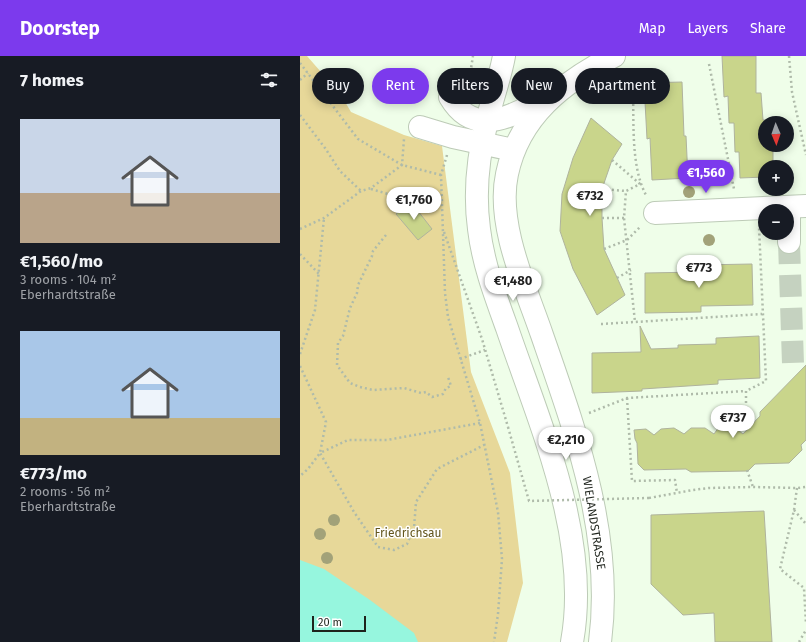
<!DOCTYPE html>
<meta charset="utf-8">
<style>
:root{--surface:#171b24;--page:#242831;--text:#f1f3f6;--muted:#9ea1a6;--accent:#7c3aed}
body{margin:0;font-family:"Fira Sans",sans-serif;background:var(--page);color:var(--text);height:100vh;display:flex;flex-direction:column;font-size:15px;white-space:nowrap}
*{box-sizing:border-box;margin:0}
p{font-size:13px;color:var(--muted)}
.icon{flex:none;width:22px;height:22px;fill:none;stroke:currentColor;stroke-width:2;stroke-linecap:round;stroke-linejoin:round}
.map{position:relative;flex:1;overflow:hidden}
.side{display:flex;flex-direction:column;background:var(--surface);width:300px}
.side>*{flex:none}
.banner{position:absolute;left:12px;top:12px;width:380px;height:36px;display:flex;gap:8px}
.needle{width:26px;rotate:178deg}
.fabs{position:absolute;left:458px;top:60px;display:grid;gap:8px}
.fabs a{display:grid;place-items:center;width:36px;height:36px;border-radius:50%;background:var(--surface);box-shadow:0 2px 10px #0003;font-size:20px}
.scale{position:absolute;left:12px;bottom:10px;width:54px;box-sizing:border-box;padding-left:4px;border:2px solid #1e231c;border-top:0;font-size:11px;line-height:14px;white-space:nowrap;color:#1e231c;-webkit-text-stroke:3px #fff;paint-order:stroke}
.price{position:absolute;translate:-50% -34px;padding:0 9px;border-radius:14px;background:#fff;color:#222;font-size:13px;line-height:26px;filter:drop-shadow(0 1px 2px #0008)}
.price::after{content:'';position:absolute;left:50%;top:24px;width:12px;height:9px;margin-left:-6px;background:inherit;clip-path:polygon(0 0,100% 0,50% 100%)}
.price.selected{background:var(--accent);color:#fff}
ul{padding:0;list-style:none}
li{display:grid;align-content:center;gap:8px;height:212px;padding:0 20px}
li span{display:grid;place-items:center;height:124px;border-radius:0px;color:#555}
li>.icon{margin-inline-start:auto}
span .icon{width:72px;height:72px;fill:#fffc;stroke-width:1}
li b{font-size:17px}
h2{display:flex;justify-content:space-between;align-items:center;height:48px;padding:0 20px;font-size:17px}
.pill{padding:0 14px;border-radius:18px;background:var(--surface);box-shadow:0 2px 10px #0003;font-size:14px;line-height:36px}
.pill.selected{background:var(--accent);color:#fff}
header{display:flex;align-items:center;gap:24px;box-sizing:border-box;height:56px;padding:0 20px;background:var(--accent);color:#fff}
header strong{font-size:19px}
nav{display:flex;gap:22px;margin-inline-start:auto;font-size:14px}
main{display:flex;flex:1;min-height:0}
.map>svg:first-child{display:block}
.green{fill:#e7d899}
.water{fill:#96f6de}
.building{fill:#c9d58b;stroke:#afb39d}
.lines{fill:none;stroke-linecap:round;stroke-linejoin:round}
.minor-tunnel{stroke:#c5d2c0;stroke-width:22;stroke-dasharray:22 11;stroke-linecap:butt}
.minor-casing{stroke:#bdcbb7;stroke-width:24}
.path{stroke:#afbbaa;stroke-width:2.5;stroke-dasharray:2 3;stroke-linecap:butt}
.minor{stroke:#fff;stroke-width:22}
.path-bridge{stroke:#afbbaa;stroke-width:2.5;stroke-dasharray:2 3;stroke-linecap:butt}
.tree{fill:#a2a279}
.labels{text-anchor:middle;dominant-baseline:central;stroke-width:3;stroke-linejoin:round;paint-order:stroke}
.street-label{font-size:12px;fill:#1e231c;stroke:#fff}
.park-label{font-size:12px;fill:#63561e;stroke:#fff}
</style>
<header>
<strong>Doorstep</strong>
<nav><a>Map</a><a>Layers</a><a>Share</a></nav>
</header>
<main>
<section class="side">
<h2>7 homes<svg class="icon" aria-label="filters" viewBox="0 0 24 24"><path d="M4 7h16M4 17h16"/><circle cx="9" cy="7" r="2"/><circle cx="15" cy="17" r="2"/></svg></h2>
<ul>
<li><span style="background:linear-gradient(#c9d6e8 60%,#b9a48a 0)"><svg class="icon" aria-label="home" viewBox="0 0 24 24"><path d="M3 11l9-7 9 7M6 9v11h12V9"/></svg></span><div><b>€1,560/mo</b><p>3 rooms · 104 m²</p><p>Eberhardtstraße</p></div></li>
<li><span style="background:linear-gradient(#a9c7e8 70%,#c2b280 0)"><svg class="icon" aria-label="home" viewBox="0 0 24 24"><path d="M3 11l9-7 9 7M6 9v11h12V9"/></svg></span><div><b>€773/mo</b><p>2 rooms · 56 m²</p><p>Eberhardtstraße</p></div></li>
</ul>
</section>
<div class="map">
<svg width="506" height="586" viewBox="0 0 506 586">
<rect width="100%" height="100%" fill="#effee9"/>
<polygon class="green" points="0,0 7,0 41,39 51,56 104,79 142,90 171,316 210,417 223,527 207,586 0,586"/>
<polygon class="water" points="0,504 24,513 70,544 114,577 118,586 0,586"/>
<g class="building">
<polygon points="422,0 456,0 456,37 461,37 463,64 467,64 467,67 465,67 465,89 473,90 473,111 465,111 465,121 440,122 439,96 435,96 434,67 429,67 428,40 424,41"/>
<polygon points="382,26 384,80 386,80 388,122 352,124 350,82 347,83 344,27"/>
<polygon points="291,62 322,88 312,104 302,133 302,162 304,193 325,239 297,259 273,213 260,175 262,138 273,102"/>
<polygon points="111,146 132,173 118,184 96,158"/>
<polygon points="452,208 453,249 401,250 401,256 345,257 345,217 398,216 398,209"/>
<polygon points="340,270 351,293 378,292 378,289 416,288 416,282 459,280 460,322 418,324 418,328 342,333 342,335 292,337 292,297 341,296"/>
<polygon points="506,309 506,384 501,389 502,394 489,407 455,408 448,415 391,416 386,413 344,414 338,408 337,387 335,383 334,374 346,373 354,379 361,373 374,372 384,378 391,372 405,372 414,378 419,371 434,371 443,378 460,360 460,356"/>
<polygon points="464,455 472,586 415,586 414,557 383,559 351,528 351,459"/>
</g>
<g class="lines">
<polyline class="minor-tunnel" points="489,186 493,308"/>
<defs>
<g id="minor">
<path d="M204 0C200 22 192 43 187 65 178 100 174 136 179 173 183 207 195 239 207 272 240 369 291 482 272 586"/>
<path d="M150 41C174 82 210 60 242 45"/>
<polyline points="120,71 153,81 213,94"/>
<polyline points="489,151 489,186"/>
<polyline points="355,157 506,150"/>
<path d="M300 586C314 480 276 377 242 279 226 232 196 168 207 118 219 60 263 26 314 0"/>
</g>
</defs>
<use href="#minor" class="minor-casing"/>
<g class="path">
<polyline points="489,0 492,36 506,99"/>
<polyline points="0,7 58,83 102,109 141,119"/>
<polyline points="409,8 434,133"/>
<polyline points="172,13 181,15"/>
<polyline points="0,24 8,17"/>
<polyline points="168,31 173,0"/>
<path d="M333 38C334 69 331 111 346 139"/>
<polyline points="30,47 48,34"/>
<polyline points="0,59 25,92 40,115 61,135"/>
<polyline points="147,99 141,119 145,237 148,261 180,367 198,456 202,503 198,558 194,586"/>
<polyline points="312,104 340,128 326,135 324,162 335,266 462,258"/>
<polyline points="71,133 88,138"/>
<polyline points="302,133 326,135"/>
<polyline points="302,162 324,162"/>
<polyline points="0,173 24,162 61,135 71,132 102,109 104,83"/>
<polyline points="144,176 182,283 208,371"/>
<polyline points="86,179 73,195 72,200 58,229 57,237 50,252 43,280 38,287 37,309 50,327 60,331 73,334 104,332 121,337 126,336 132,341 143,338 146,332 151,330 148,321"/>
<polyline points="304,193 327,184 341,170"/>
<polyline points="0,198 19,218"/>
<polyline points="317,222 331,214"/>
<polyline points="301,268 335,266"/>
<polyline points="0,298 15,254 24,162"/>
<polyline points="160,303 185,294"/>
<polyline points="0,310 26,366 20,397 8,413 0,420"/>
<polyline points="327,342 332,425 375,424 377,437"/>
<polyline points="289,357 327,342 446,335"/>
<polyline points="180,367 87,384 48,384 20,397 54,456 78,491 94,494 107,488 114,472 116,446 137,413 184,389"/>
<polyline points="446,372 446,335 466,325 459,171"/>
<polyline points="447,414 453,431"/>
<polyline points="497,432 494,454 480,513 504,532 506,568"/>
<polyline points="349,442 393,434 409,432 453,431 497,432 506,431"/>
<polyline points="494,454 506,468"/>
<polyline points="499,586 506,574"/>
</g>
<use href="#minor" class="minor"/>
<polyline class="path-bridge" points="208,371 229,445 349,442"/>
</g>
<g class="tree">
<circle cx="389" cy="136" r="6"/>
<circle cx="409" cy="184" r="6"/>
<circle cx="34" cy="464" r="6"/>
<circle cx="20" cy="478" r="6"/>
<circle cx="27" cy="502" r="6"/>
</g>
<g class="labels">
<g class="street-label">
<text transform="translate(294 467) rotate(81)">WIELANDSTRASSE</text>
</g>
<g class="park-label">
<text x="108" y="477">Friedrichsau</text>
</g>
</g>
</svg>
<div class="fabs">
<a><svg class="needle" viewBox="-14 -14 28 28"><path d="M0-13l5 13h-10z" fill="#e53935"/><path d="M0 13l5-13h-10z" fill="#9ea1a6"/></svg></a>
<a>+</a>
<a>−</a>
</div>
<div class="scale">20 m</div>
<b class="price selected" style="left:406px;top:138px">€1,560</b>
<b class="price" style="left:290px;top:161px">€732</b>
<b class="price" style="left:114px;top:165px">€1,760</b>
<b class="price" style="left:399px;top:233px">€773</b>
<b class="price" style="left:213px;top:246px">€1,480</b>
<b class="price" style="left:433px;top:383px">€737</b>
<b class="price" style="left:266px;top:405px">€2,210</b>
<div class="banner">
<a class="pill">Buy</a>
<a class="pill selected">Rent</a>
<a class="pill">Filters</a>
<a class="pill">New</a>
<a class="pill">Apartment</a>
</div>
</div>
</main>
